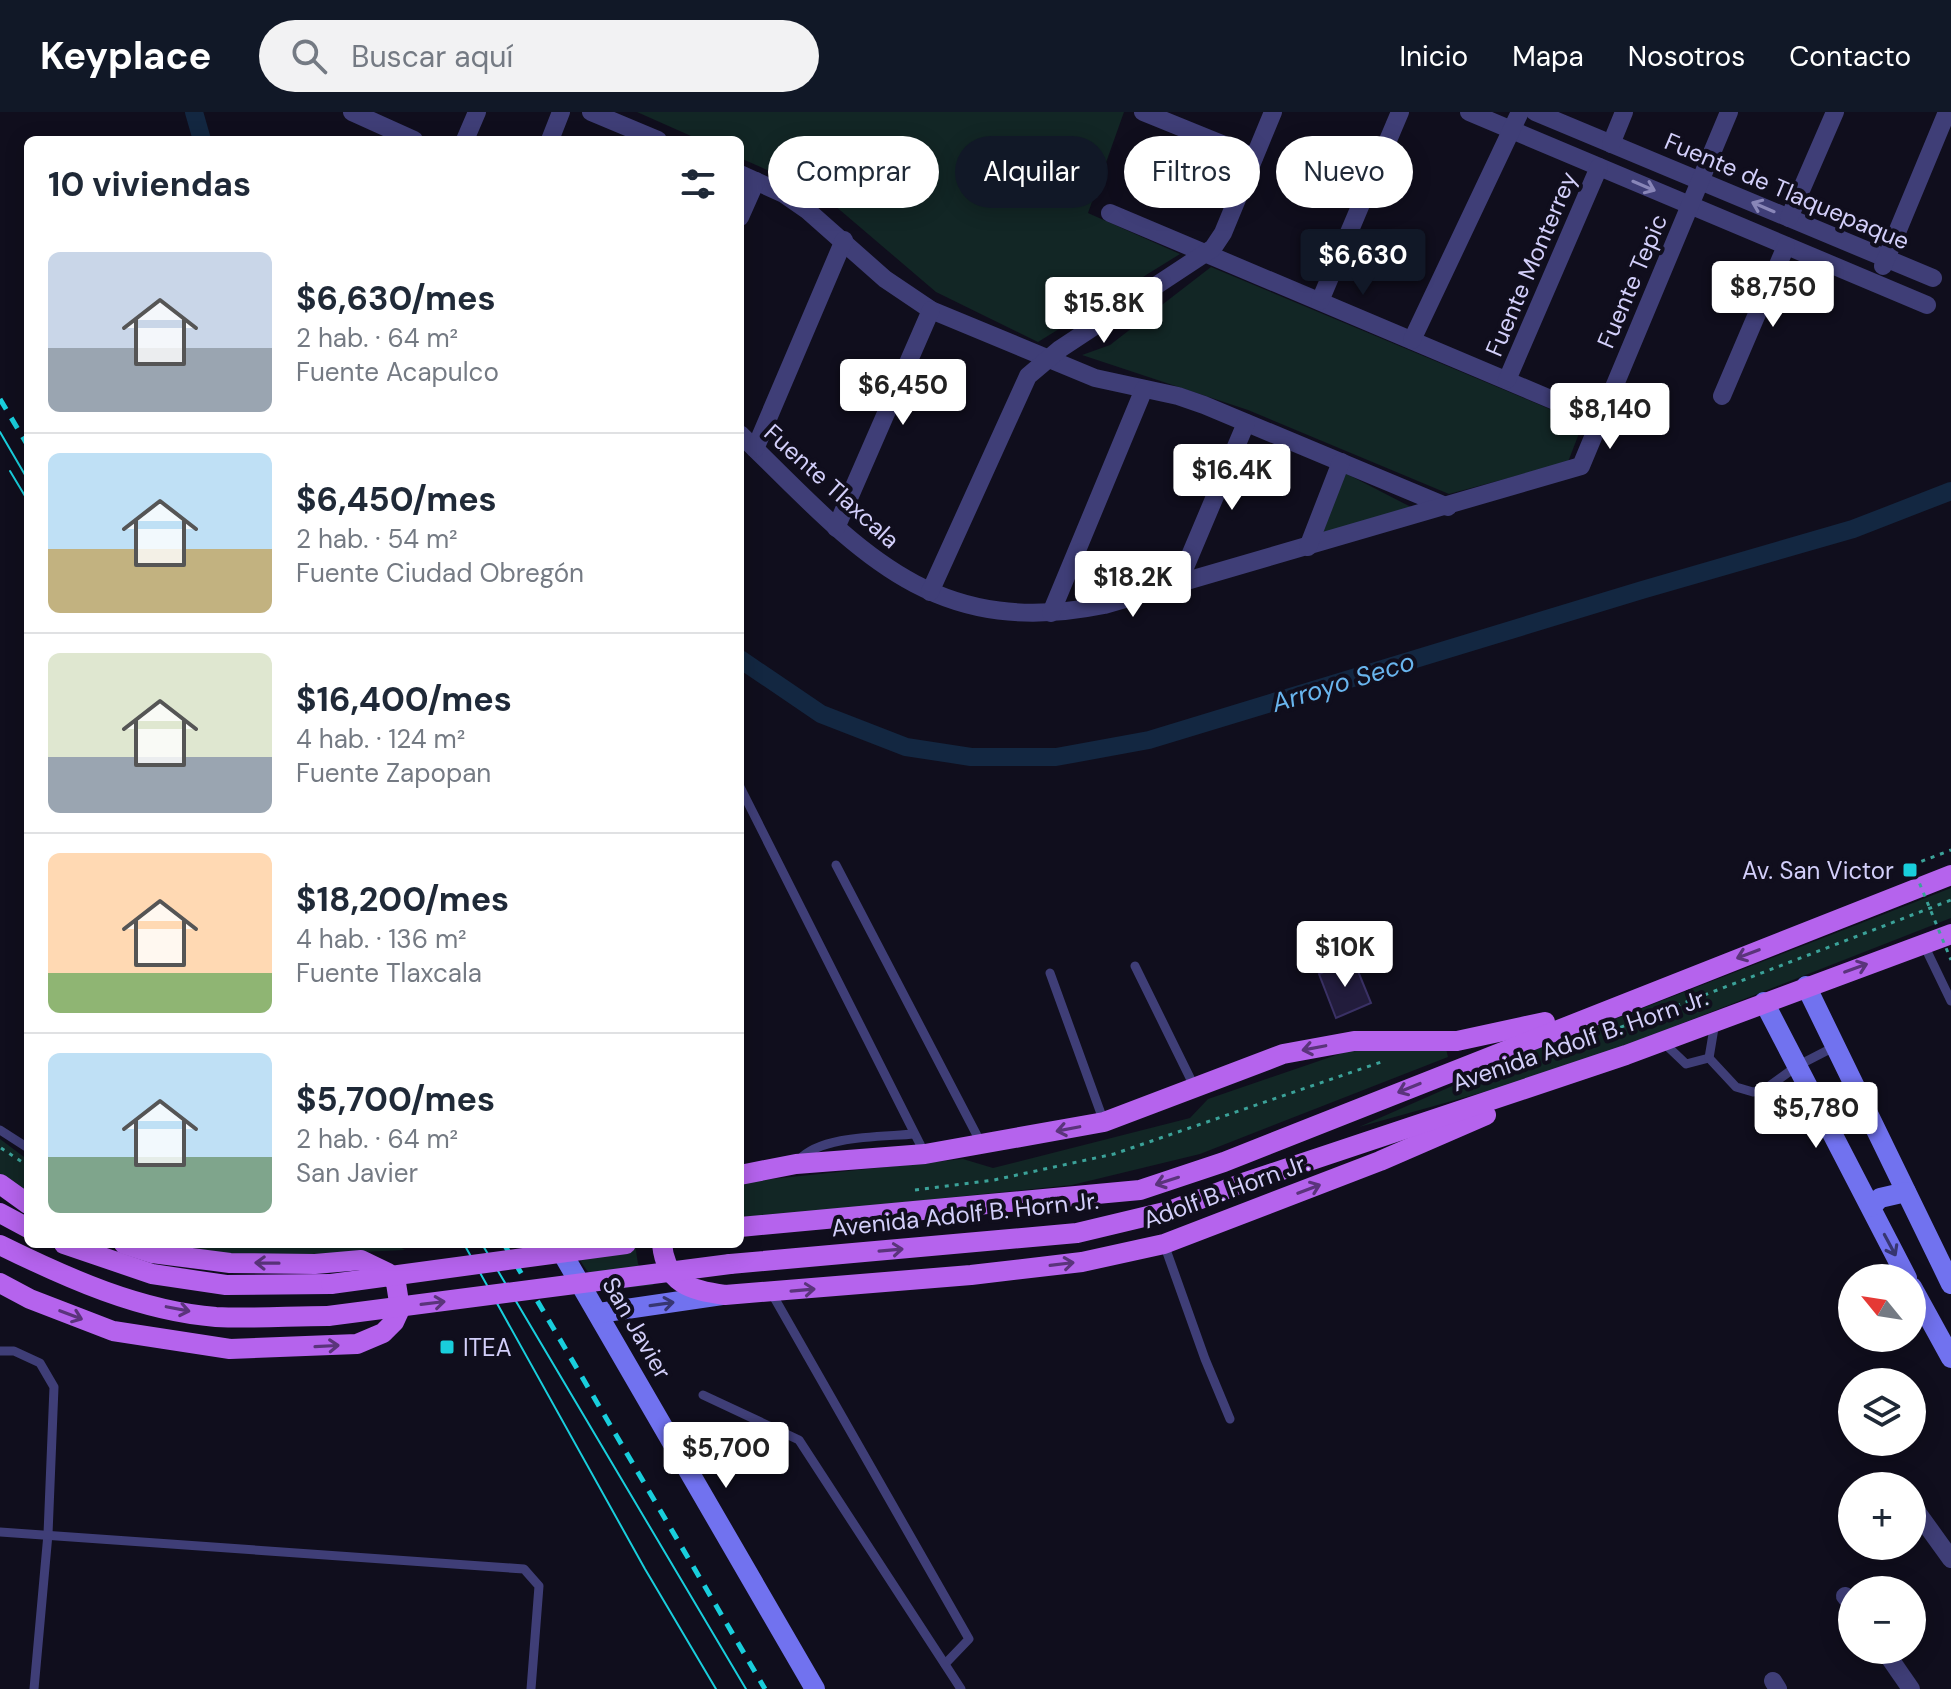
<!DOCTYPE html>
<html lang="es">
<meta charset="utf-8">
<style>
:root{--surface:#fff;--page:#f2f2f3;--text:#1f2937;--muted:#747a83;--line:#e0e1e3;--accent:#111827}
body{margin:0;font-family:"DM Sans",sans-serif;background:var(--page);color:var(--text);height:100vh;display:flex;flex-direction:column;font-size:30px;white-space:nowrap}
*{box-sizing:border-box;margin:0}
p{font-size:26px;color:var(--muted)}
.icon{flex:none;width:44px;height:44px;fill:none;stroke:currentColor;stroke-width:2;stroke-linecap:round;stroke-linejoin:round}
.map{position:relative;flex:1;overflow:hidden}
.panel{position:absolute;left:24px;top:24px;width:720px;height:1112px;display:flex;flex-direction:column;background:var(--surface);border-radius:12px;box-shadow:0 4px 20px #0003}
.panel>*{flex:none}
.guide{position:absolute;left:768px;top:24px;width:760px;height:72px;display:flex;gap:16px}
.needle{width:52px;rotate:300deg}
.controls{position:absolute;left:1838px;top:1152px;display:grid;gap:16px}
.controls a{display:grid;place-items:center;width:88px;height:88px;border-radius:50%;background:var(--surface);box-shadow:0 4px 20px #0003;font-size:40px}
.price{position:absolute;translate:-50% -68px;padding:0 18px;border-radius:8px;background:#fff;color:#222;font-size:26px;line-height:52px;filter:drop-shadow(0 2px 4px #0008)}
.price::after{content:'';position:absolute;left:50%;top:48px;width:24px;height:18px;margin-left:-12px;background:inherit;clip-path:polygon(0 0,100% 0,50% 100%)}
.price.current{background:var(--accent);color:#fff}
ul{padding:0;list-style:none}
li{display:flex;align-items:center;gap:24px;height:200px;padding:0 24px}
li+li{border-top:2px solid var(--line)}
li span{display:grid;place-items:center;flex:none;width:224px;height:160px;border-radius:12px;color:#555}
li>.icon{margin-inline-start:auto}
span .icon{width:96px;height:96px;fill:#fffc;stroke-width:1}
li b{font-size:34px}
h2{display:flex;justify-content:space-between;align-items:center;height:96px;padding:0 24px;font-size:34px}
.pill{padding:0 28px;border-radius:36px;background:var(--surface);box-shadow:0 4px 20px #0003;font-size:28px;line-height:72px}
.pill.current{background:var(--accent);color:#fff}
header{display:flex;align-items:center;gap:48px;box-sizing:border-box;height:112px;padding:0 40px;background:var(--accent);color:#fff}
header strong{font-size:38px}
nav{display:flex;gap:44px;margin-inline-start:auto;font-size:28px}
.search{width:560px;height:72px;background:var(--page);display:flex;align-items:center;gap:20px;box-sizing:border-box;padding:0 28px;border-radius:44px;color:var(--muted);font-size:30px}
.map>svg:first-child{display:block}
.green{fill:#122625}
.lines{fill:none;stroke-linecap:round;stroke-linejoin:round}
.canal{stroke:#132741;stroke-width:18}
.building{fill:#221c3c;stroke:#3a3165;stroke-width:2}
.path{stroke:#3ba299;stroke-width:3;stroke-dasharray:4 6;stroke-linecap:butt}
.lane{stroke:#3f3e77;stroke-width:9}
.street{stroke:#3f3e77;stroke-width:18}
.secondary{stroke:#7172ef;stroke-width:20}
.primary{stroke:#b563ed;stroke-width:20}
.tram{stroke:#19cedc;stroke-width:2}
.rail{stroke:#19cedc;stroke-width:5;stroke-dasharray:12 10;stroke-linecap:butt}
.path-bridge{stroke:#3ba299;stroke-width:3;stroke-dasharray:4 6;stroke-linecap:butt}
.primary-bridge{stroke:#b563ed;stroke-width:20}
.oneway{stroke:#8986b8}
.oneway2{stroke:#5a347b}
.oneway3{stroke:#373671}
.poi-dot{fill:#19cedc;stroke:#100e1d;stroke-width:3}
.labels{text-anchor:middle;dominant-baseline:central;stroke-width:8;stroke-linejoin:round;paint-order:stroke}
.street-label{font-size:24px;fill:#d3cffa;stroke:#100e1d}
.poi-label{font-size:24px;fill:#d3cffa;stroke:#100e1d;text-anchor:end}
.water-label{font-size:26px;font-style:italic;fill:#69b5ee;stroke:#100e1d}
</style>
<header>
<strong>Keyplace</strong>
<div class="search"><svg class="icon" aria-label="search" viewBox="0 0 24 24"><circle cx="10" cy="10" r="6"/><path d="M15 15l6 6"/></svg>Buscar aquí</div>
<nav><a>Inicio</a><a>Mapa</a><a>Nosotros</a><a>Contacto</a></nav>
</header>
<div class="map">
<svg width="1951" height="1577" viewBox="0 0 1951 1577">
<rect width="100%" height="100%" fill="#100e1d"/>
<g class="green">
<polygon points="637,0 1124,0 1088,101 1180,142 1038,230 936,180 820,81 740,46 740,28 700,28"/>
<polygon points="1211,155 1583,311 1568,350 1449,382 1248,298 1082,243 1110,233"/>
<polygon points="1345,361 1407,393 1416,397 1317,425"/>
<polygon points="1951,776 1951,806 1563,958 1359,1015 1525,942"/>
<polygon points="1446,937 1448,945 1200,1042 1072,1073 740,1107 740,1073 761,1068 963,1047 993,1056 1190,1006 1208,987 1351,938"/>
<polygon points="0,1027 28,1048 28,1083 0,1065"/>
<polygon points="146,1132 395,1132 405,1138 247,1145"/>
<path d="M574 1132H635L638 1152 654 1173 607 1178C590 1164 580 1153 574 1132Z"/>
</g>
<g class="lines">
<g class="canal">
<polyline points="194,0 202,28"/>
<polyline points="740,547 821,602 906,635 971,645 1056,645 1149,628 1642,478 1853,417 1951,379"/>
</g>
</g>
<polygon class="building" points="1353,847 1371,891 1336,906 1319,862"/>
<g class="lines">
<g class="path">
<polyline points="1912,753 1951,738"/>
<polyline points="1611,919 1951,788"/>
<polyline points="1,1036 28,1054"/>
<polyline points="915,1078 994,1068 1114,1042 1384,949"/>
</g>
<g class="lane">
<polyline points="740,675 925,1042"/>
<polyline points="836,753 982,1033"/>
<polyline points="1923,831 1951,889"/>
<polyline points="1135,854 1194,974"/>
<polyline points="1050,861 1104,1010"/>
<polyline points="1664,931 1686,952 1709,946 1736,975 1753,980 1764,978 1797,954 1834,935"/>
<polyline points="1709,946 1715,910"/>
<polyline points="0,1018 28,1036"/>
<path d="M799 1048C821 1023 883 1025 914 1022"/>
<polyline points="1164,1132 1205,1247 1230,1307"/>
<polyline points="771,1180 969,1527 945,1552"/>
<polyline points="0,1239 14,1239 40,1251 54,1275 48,1422 34,1577"/>
<polyline points="703,1283 799,1328 961,1577"/>
<polyline points="0,1420 524,1457 539,1474 531,1577"/>
</g>
<g class="street">
<polyline points="352,0 414,28"/>
<polyline points="591,0 658,28"/>
<polyline points="1143,0 1254,45"/>
<polyline points="1469,0 1927,193"/>
<polyline points="1535,0 1933,166"/>
<polyline points="465,28 477,0"/>
<polyline points="550,28 561,0"/>
<polyline points="1611,32 1624,0"/>
<polyline points="740,62 784,82 807,98 885,167 931,198 1095,266 1178,284 1204,293 1448,395"/>
<polyline points="1110,101 1600,308"/>
<polyline points="740,105 756,69"/>
<polyline points="1789,106 1835,0"/>
<polyline points="1883,154 1947,0"/>
<polyline points="1320,189 1400,0"/>
<polyline points="1412,228 1520,0"/>
<polyline points="1507,268 1599,55"/>
<polyline points="1722,284 1786,134"/>
<path d="M740 322C854 433 928 529 1104 493L1581 354 1729 0"/>
<polyline points="755,337 844,128"/>
<polyline points="836,416 931,198"/>
<polyline points="1308,435 1341,350"/>
<polyline points="1178,472 1246,311"/>
<polyline points="930,480 1028,264 1060,237 1213,136 1223,121 1273,0"/>
<polyline points="1051,501 1144,277"/>
<polyline points="1912,1393 1951,1447"/>
<polyline points="1845,1484 1852,1493"/>
<polyline points="1884,1538 1911,1577"/>
<polyline points="1773,1569 1778,1577"/>
</g>
<g class="secondary">
<polyline points="1806,874 1951,1172"/>
<polyline points="1764,890 1907,1166"/>
<polyline points="1871,1095 1880,1086 1906,1080"/>
<polyline points="557,1132 815,1577"/>
<polyline points="1912,1175 1951,1246"/>
<polyline points="599,1201 722,1183"/>
</g>
<g class="primary">
<polyline points="740,1063 796,1052 925,1042 1104,1010 1283,942 1354,929 1457,929 1545,910"/>
<polyline points="0,1072 28,1092"/>
<polyline points="0,1101 28,1116"/>
<polyline points="740,1115 1140,1078 1224,1050 1951,763"/>
<polyline points="64,1132 152,1162 226,1173 331,1172"/>
<path d="M662 1132C666 1172 690 1178 725 1183L971 1163 1082 1150 1164 1132 1380 1049 1486 1003"/>
<path d="M0 1133C67 1166 140 1199 216 1205 253 1207 291 1204 328 1204"/>
<polyline points="730,1152 1077,1121 1169,1099 1243,1071 1626,943 1951,822"/>
<polyline points="0,1171 30,1187 113,1219 230,1237 357,1232 383,1221 394,1210 400,1197 396,1171 388,1161 361,1148 315,1152 230,1151 152,1141 124,1132"/>
</g>
<g class="tram">
<polyline points="0,320 28,368"/>
<polyline points="10,359 28,389"/>
<polyline points="464,1132 645,1457 716,1577"/>
<polyline points="482,1132 746,1577"/>
</g>
<g class="rail">
<polyline points="0,287 28,334"/>
<polyline points="504,1132 765,1577"/>
</g>
<polyline class="path-bridge" points="1912,753 1951,848"/>
<g class="primary-bridge">
<polyline points="331,1172 626,1132"/>
<polyline points="328,1204 730,1152"/>
</g>
</g>
<defs><path id="oneway-shaft" d="M-6 0H5M1.5-3L5.5 0L1.5 3" fill="none" stroke-width="1.6" stroke-linecap="round" stroke-linejoin="round" transform="scale(2)"/></defs>
<g class="oneway">
<use href="#oneway-shaft" transform="translate(1644 74) rotate(23)"/>
<use href="#oneway-shaft" transform="translate(1763 95) rotate(-157)"/>
</g>
<g class="oneway2">
<use href="#oneway-shaft" transform="translate(1748 842) rotate(159)"/>
<use href="#oneway-shaft" transform="translate(1856 856) rotate(-20)"/>
<use href="#oneway-shaft" transform="translate(1314 936) rotate(169)"/>
<use href="#oneway-shaft" transform="translate(1409 976) rotate(158)"/>
<use href="#oneway-shaft" transform="translate(1068 1017) rotate(169)"/>
<use href="#oneway-shaft" transform="translate(1167 1069) rotate(162)"/>
<use href="#oneway-shaft" transform="translate(1309 1077) rotate(-21)"/>
<use href="#oneway-shaft" transform="translate(891 1138) rotate(-5)"/>
<use href="#oneway-shaft" transform="translate(267 1151) rotate(-179)"/>
<use href="#oneway-shaft" transform="translate(1062 1152) rotate(-7)"/>
<use href="#oneway-shaft" transform="translate(803 1178) rotate(-5)"/>
<use href="#oneway-shaft" transform="translate(433 1191) rotate(-7)"/>
<use href="#oneway-shaft" transform="translate(178 1197) rotate(11)"/>
<use href="#oneway-shaft" transform="translate(71 1203) rotate(21)"/>
<use href="#oneway-shaft" transform="translate(327 1234) rotate(-3)"/>
</g>
<g class="oneway3">
<use href="#oneway-shaft" transform="translate(1890 1133) rotate(62)"/>
<use href="#oneway-shaft" transform="translate(662 1192) rotate(-8)"/>
</g>
<g class="poi-dot">
<rect x="1902" y="750" width="16" height="16" rx="4"/>
<rect x="439" y="1227" width="16" height="16" rx="4"/>
</g>
<g class="labels">
<g class="street-label">
<text transform="translate(1787 79) rotate(23)">Fuente de Tlaquepaque</text>
<text transform="translate(1531 152) rotate(-67)">Fuente Monterrey</text>
<text transform="translate(1632 169) rotate(-67)">Fuente Tepic</text>
<text transform="translate(832 374) rotate(42)">Fuente Tlaxcala</text>
<text transform="translate(1580 928) rotate(-19)">Avenida Adolf B. Horn Jr.</text>
<text transform="translate(1226 1079) rotate(-20)">Adolf B. Horn Jr.</text>
<text transform="translate(965 1102) rotate(-6)">Avenida Adolf B. Horn Jr.</text>
<text transform="translate(637 1216) rotate(60)">San Javier</text>
</g>
<g class="poi-label">
<text x="1894" y="758">Av. San Victor</text>
<text x="463" y="1235" text-anchor="start">ITEA</text>
</g>
<g class="water-label">
<text transform="translate(1343 570) rotate(-17)">Arroyo Seco</text>
</g>
</g>
</svg>
<div class="controls">
<a><svg class="needle" viewBox="-14 -14 28 28"><path d="M0-13l5 13h-10z" fill="#e53935"/><path d="M0 13l5-13h-10z" fill="#747a83"/></svg></a>
<a><svg class="icon" aria-label="layers" viewBox="0 0 24 24"><path d="M12 4l9 5-9 5-9-5zM3 14l9 5 9-5"/></svg></a>
<a>+</a>
<a>−</a>
</div>
<b class="price current" style="left:1363px;top:185px">$6,630</b>
<b class="price" style="left:1773px;top:217px">$8,750</b>
<b class="price" style="left:1104px;top:233px">$15.8K</b>
<b class="price" style="left:903px;top:315px">$6,450</b>
<b class="price" style="left:1610px;top:339px">$8,140</b>
<b class="price" style="left:1232px;top:400px">$16.4K</b>
<b class="price" style="left:1133px;top:507px">$18.2K</b>
<b class="price" style="left:1345px;top:877px">$10K</b>
<b class="price" style="left:1816px;top:1038px">$5,780</b>
<b class="price" style="left:726px;top:1378px">$5,700</b>
<div class="guide">
<a class="pill">Comprar</a>
<a class="pill current">Alquilar</a>
<a class="pill">Filtros</a>
<a class="pill">Nuevo</a>
</div>
<section class="panel">
<h2>10 viviendas<svg class="icon" aria-label="filters" viewBox="0 0 24 24"><path d="M4 7h16M4 17h16"/><circle cx="9" cy="7" r="2"/><circle cx="15" cy="17" r="2"/></svg></h2>
<ul>
<li><span style="background:linear-gradient(#c9d6e8 60%,#9aa5b1 0)"><svg class="icon" aria-label="home" viewBox="0 0 24 24"><path d="M3 11l9-7 9 7M6 9v11h12V9"/></svg></span><div><b>$6,630/mes</b><p>2 hab. · 64 m²</p><p>Fuente Acapulco</p></div></li>
<li><span style="background:linear-gradient(#bfe0f5 60%,#c2b280 0)"><svg class="icon" aria-label="home" viewBox="0 0 24 24"><path d="M3 11l9-7 9 7M6 9v11h12V9"/></svg></span><div><b>$6,450/mes</b><p>2 hab. · 54 m²</p><p>Fuente Ciudad Obregón</p></div></li>
<li><span style="background:linear-gradient(#dfe7d0 65%,#9aa5b1 0)"><svg class="icon" aria-label="home" viewBox="0 0 24 24"><path d="M3 11l9-7 9 7M6 9v11h12V9"/></svg></span><div><b>$16,400/mes</b><p>4 hab. · 124 m²</p><p>Fuente Zapopan</p></div></li>
<li><span style="background:linear-gradient(#ffd9b3 75%,#8fb573 0)"><svg class="icon" aria-label="home" viewBox="0 0 24 24"><path d="M3 11l9-7 9 7M6 9v11h12V9"/></svg></span><div><b>$18,200/mes</b><p>4 hab. · 136 m²</p><p>Fuente Tlaxcala</p></div></li>
<li><span style="background:linear-gradient(#bfe0f5 65%,#7fa58c 0)"><svg class="icon" aria-label="home" viewBox="0 0 24 24"><path d="M3 11l9-7 9 7M6 9v11h12V9"/></svg></span><div><b>$5,700/mes</b><p>2 hab. · 64 m²</p><p>San Javier</p></div></li>
</ul>
</section>
</div>
